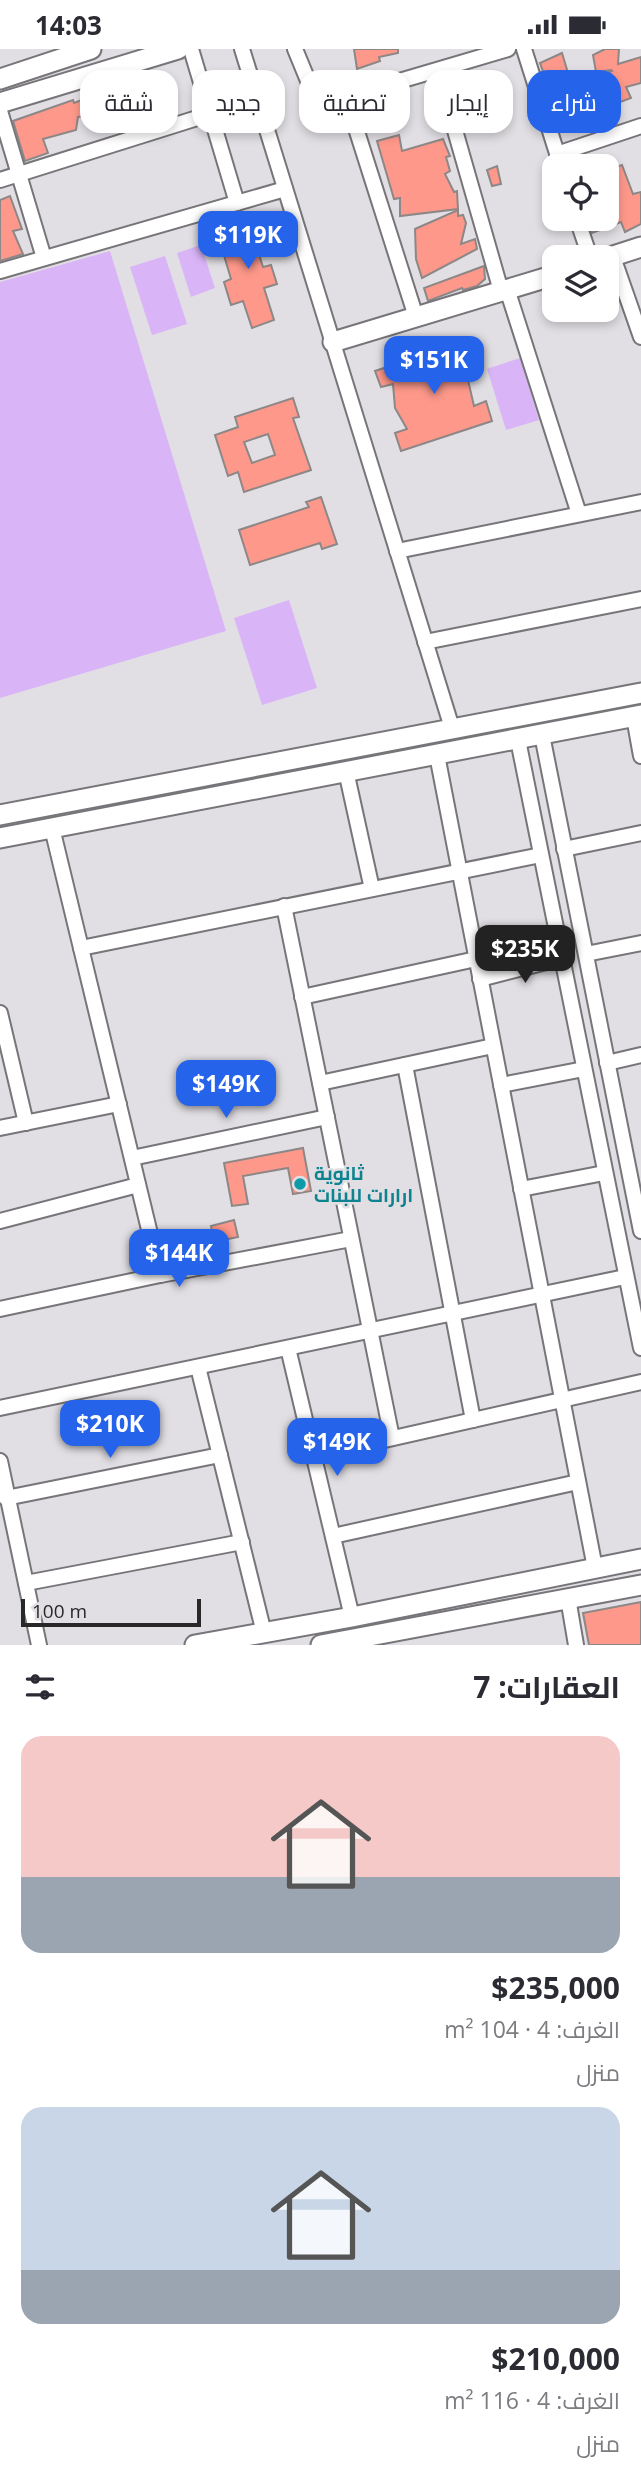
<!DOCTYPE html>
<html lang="ar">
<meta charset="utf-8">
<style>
:root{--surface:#fff;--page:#f7f7f7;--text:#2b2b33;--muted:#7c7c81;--accent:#2563eb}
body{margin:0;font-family:"Open Sans",Cairo,sans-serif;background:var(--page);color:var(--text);direction:rtl;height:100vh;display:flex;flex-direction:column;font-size:26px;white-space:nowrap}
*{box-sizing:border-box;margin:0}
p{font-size:23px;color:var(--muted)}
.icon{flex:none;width:38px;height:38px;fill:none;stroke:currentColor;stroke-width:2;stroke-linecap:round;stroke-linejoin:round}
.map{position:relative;height:1596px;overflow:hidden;direction:ltr}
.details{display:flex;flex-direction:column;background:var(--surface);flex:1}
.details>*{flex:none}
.guide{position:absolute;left:21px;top:21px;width:600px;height:63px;direction:rtl;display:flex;gap:14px}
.controls{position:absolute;left:542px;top:105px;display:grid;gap:14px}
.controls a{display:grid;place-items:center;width:77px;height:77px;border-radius:14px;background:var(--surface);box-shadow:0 4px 10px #0003;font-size:35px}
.scale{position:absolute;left:21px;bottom:18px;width:180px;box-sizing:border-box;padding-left:7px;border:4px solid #282829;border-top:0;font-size:19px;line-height:24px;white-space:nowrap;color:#282829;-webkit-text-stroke:5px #e1dfe3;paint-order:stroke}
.price{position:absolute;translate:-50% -60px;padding:0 16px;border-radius:14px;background:var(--accent);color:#fff;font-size:23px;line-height:46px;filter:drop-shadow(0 2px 4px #0008)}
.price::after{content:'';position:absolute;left:50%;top:42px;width:21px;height:16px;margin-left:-10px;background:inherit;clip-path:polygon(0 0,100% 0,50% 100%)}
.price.current{background:#222;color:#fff}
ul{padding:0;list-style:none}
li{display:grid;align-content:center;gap:14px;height:371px;padding:0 21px}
li span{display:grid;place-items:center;height:217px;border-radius:21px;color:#555}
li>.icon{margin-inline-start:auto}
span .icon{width:126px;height:126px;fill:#fffc;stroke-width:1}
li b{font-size:30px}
h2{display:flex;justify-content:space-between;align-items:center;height:84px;padding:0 21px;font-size:30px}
.tag{padding:0 24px;border-radius:21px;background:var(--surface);box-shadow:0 4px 10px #0003;font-size:24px;line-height:63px}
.tag.current{background:var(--accent);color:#fff}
.status{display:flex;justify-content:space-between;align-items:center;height:49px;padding:0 35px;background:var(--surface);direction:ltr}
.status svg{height:19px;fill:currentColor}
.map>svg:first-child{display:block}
.green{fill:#d9b5f7}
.building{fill:#fd988a;stroke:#8d8787;stroke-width:2;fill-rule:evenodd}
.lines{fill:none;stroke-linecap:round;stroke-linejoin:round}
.street-casing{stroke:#777579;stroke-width:18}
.secondary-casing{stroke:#777579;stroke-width:23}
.street{stroke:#fff;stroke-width:14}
.secondary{stroke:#fff;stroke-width:19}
.culture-dot{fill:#0f9aa8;stroke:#e1dfe3;stroke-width:2.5}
.labels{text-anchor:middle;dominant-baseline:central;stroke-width:5;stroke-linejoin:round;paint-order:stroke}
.culture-label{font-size:19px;font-weight:bold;fill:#0d838f;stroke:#e1dfe3;text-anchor:start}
</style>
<div class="status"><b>14:03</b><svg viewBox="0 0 49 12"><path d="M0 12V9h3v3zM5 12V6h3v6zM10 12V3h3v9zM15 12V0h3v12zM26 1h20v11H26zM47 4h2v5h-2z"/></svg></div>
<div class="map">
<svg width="641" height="1596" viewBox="0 0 641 1596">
<rect width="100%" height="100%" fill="#e1dfe3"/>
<g class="green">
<polygon points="201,196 215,239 191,248 177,204"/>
<polygon points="110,202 226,582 0,649 0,233"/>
<polygon points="165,207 187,275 152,286 130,218"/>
<polygon points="520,309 539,371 506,381 487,320"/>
<polygon points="289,551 317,639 262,656 234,569"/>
</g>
<g class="building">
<polygon points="354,0 398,0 398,4 379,8 380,12 357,20"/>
<polygon points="605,0 619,0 618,15 641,8 641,34 626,38 631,49 604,59 605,62 585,66 582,62 557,73 550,50 570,41 572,46 598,36 597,29 612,22 611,21 596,23 593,6"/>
<polygon points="562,4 568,24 563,28 546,31 540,14"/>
<polygon points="110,40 116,66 98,72 95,66 78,68 76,81 43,90 48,104 25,112 13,72 73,51 74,54"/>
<polygon points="399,86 402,102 443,90 450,107 446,108 450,122 445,125 454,143 457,142 458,160 400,167 400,149 394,150 377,92"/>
<polygon points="622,116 633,145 641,143 641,175 625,183 621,173 592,184 587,170 607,170 607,121"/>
<polygon points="497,117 501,135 492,137 487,121"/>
<polygon points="10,147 22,180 13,182 23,205 0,212 0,151"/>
<polygon points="458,161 458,167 463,166 466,174 461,195 475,190 477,200 422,229 416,210 415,180"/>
<polygon points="268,174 273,191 256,196 263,218 271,216 277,235 264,239 274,271 252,279 243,252 231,256 224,233 231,230 223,203 215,205 211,193 224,189 221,179 233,175 236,184"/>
<polygon points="484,217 485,230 477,237 463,241 462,239 428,252 424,239"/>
<polygon points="467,292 473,312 460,316 468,331 474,357 486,352 492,372 401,402 395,384 407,380 395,359 393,335 381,338 375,322"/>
<path d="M293 349 299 368 293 369 311 421 244 443 238 423 228 427 215 386 238 378 235 368ZM268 385 275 406 252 414 244 393Z"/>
<polygon points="321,448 337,495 322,500 320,494 250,516 239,481 309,458 306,453"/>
<polygon points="303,1099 311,1142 293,1145 288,1119 243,1127 248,1155 232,1157 224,1114"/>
<polygon points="234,1171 238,1188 214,1193 211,1177"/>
<polygon points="641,1553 641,1596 589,1596 583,1564"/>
</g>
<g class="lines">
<defs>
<g id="street">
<polyline points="191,0 237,154"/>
<polyline points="242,0 452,679"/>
<polyline points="295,0 318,56 508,0"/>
<polyline points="524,0 561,117"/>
<polyline points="438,22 501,242"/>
<polyline points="346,48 416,268"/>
<polyline points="0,62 44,209"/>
<polyline points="557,105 641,77"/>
<polyline points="0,131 210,65"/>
<polyline points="577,170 590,208"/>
<polyline points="613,208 641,288"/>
<polyline points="0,222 285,140"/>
<polyline points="507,240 579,465"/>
<polyline points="397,502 641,453"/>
<polyline points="425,593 641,550"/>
<polyline points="634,668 641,707"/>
<polyline points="542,686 641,1182"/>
<polyline points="518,691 641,1299"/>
<polyline points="437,706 595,1519"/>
<polyline points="346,722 372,840"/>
<polyline points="52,779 160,1226"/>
<polyline points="564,800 641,784"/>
<polyline points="284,857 392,1389"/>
<polyline points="81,899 541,806"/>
<polyline points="586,905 641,894"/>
<polyline points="480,930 562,909"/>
<polyline points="302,948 476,910"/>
<polyline points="0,964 26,1074"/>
<polyline points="607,1014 641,1006"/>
<polyline points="405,1016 473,1371"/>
<polyline points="320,1034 493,997"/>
<polyline points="501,1036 584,1020"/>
<polyline points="0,1079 119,1055"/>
<polyline points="132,1109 327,1068"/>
<polyline points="521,1140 604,1124"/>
<polyline points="0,1172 138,1136"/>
<polyline points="0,1260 160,1226 351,1190"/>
<polyline points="288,1299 352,1568"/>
<polyline points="198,1318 264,1584"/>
<polyline points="0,1359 625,1228"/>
<polyline points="314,1407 641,1333"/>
<polyline points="0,1412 39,1596"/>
<polyline points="6,1449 220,1406"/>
<polyline points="333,1487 578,1433"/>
<polyline points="26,1534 242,1493"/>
<polyline points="568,1549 576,1596"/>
</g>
<g id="secondary">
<polyline points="0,30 91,0"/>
<polyline points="0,54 178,0"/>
<polyline points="607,209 641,198"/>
<polyline points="333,293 555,226"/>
<polyline points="0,766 641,644"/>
<polyline points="0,789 641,666"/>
<polyline points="195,1596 352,1568 641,1510"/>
<polyline points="321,1596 641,1536"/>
</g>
</defs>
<use href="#street" class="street-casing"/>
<use href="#secondary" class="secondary-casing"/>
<use href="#street" class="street"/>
<use href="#secondary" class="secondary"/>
</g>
<circle class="culture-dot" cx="300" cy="1135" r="7"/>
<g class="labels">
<g class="culture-label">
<text x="314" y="1124">ثانوية<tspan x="314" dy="22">ارارات للبنات</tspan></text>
</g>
</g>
</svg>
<div class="controls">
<a><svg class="icon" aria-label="locate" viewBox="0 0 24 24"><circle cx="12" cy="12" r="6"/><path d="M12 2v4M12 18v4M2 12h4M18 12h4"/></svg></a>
<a><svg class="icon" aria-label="layers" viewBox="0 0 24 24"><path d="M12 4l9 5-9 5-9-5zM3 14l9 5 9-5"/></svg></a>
</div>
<div class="scale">100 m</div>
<b class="price" style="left:248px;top:222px">$119K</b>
<b class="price" style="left:434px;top:347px">$151K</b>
<b class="price current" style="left:525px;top:936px">$235K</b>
<b class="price" style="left:226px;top:1071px">$149K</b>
<b class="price" style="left:179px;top:1240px">$144K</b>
<b class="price" style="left:110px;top:1411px">$210K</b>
<b class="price" style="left:337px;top:1429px">$149K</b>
<div class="guide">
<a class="tag current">شراء</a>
<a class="tag">إيجار</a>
<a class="tag">تصفية</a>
<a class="tag">جديد</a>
<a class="tag">شقة</a>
</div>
</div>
<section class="details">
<h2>العقارات: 7<svg class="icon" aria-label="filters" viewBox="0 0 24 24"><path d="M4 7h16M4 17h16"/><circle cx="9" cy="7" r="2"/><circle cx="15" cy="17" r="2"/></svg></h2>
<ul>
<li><span style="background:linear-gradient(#f6c9c9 65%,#9aa5b1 0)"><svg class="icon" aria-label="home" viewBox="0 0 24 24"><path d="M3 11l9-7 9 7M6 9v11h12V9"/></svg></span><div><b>$235,000</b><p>الغرف: 4 · 104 m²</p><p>منزل</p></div></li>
<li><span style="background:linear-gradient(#c9d6e8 75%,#9aa5b1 0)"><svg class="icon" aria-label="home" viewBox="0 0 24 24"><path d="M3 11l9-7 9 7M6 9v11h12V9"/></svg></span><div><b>$210,000</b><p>الغرف: 4 · 116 m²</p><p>منزل</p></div></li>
</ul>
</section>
